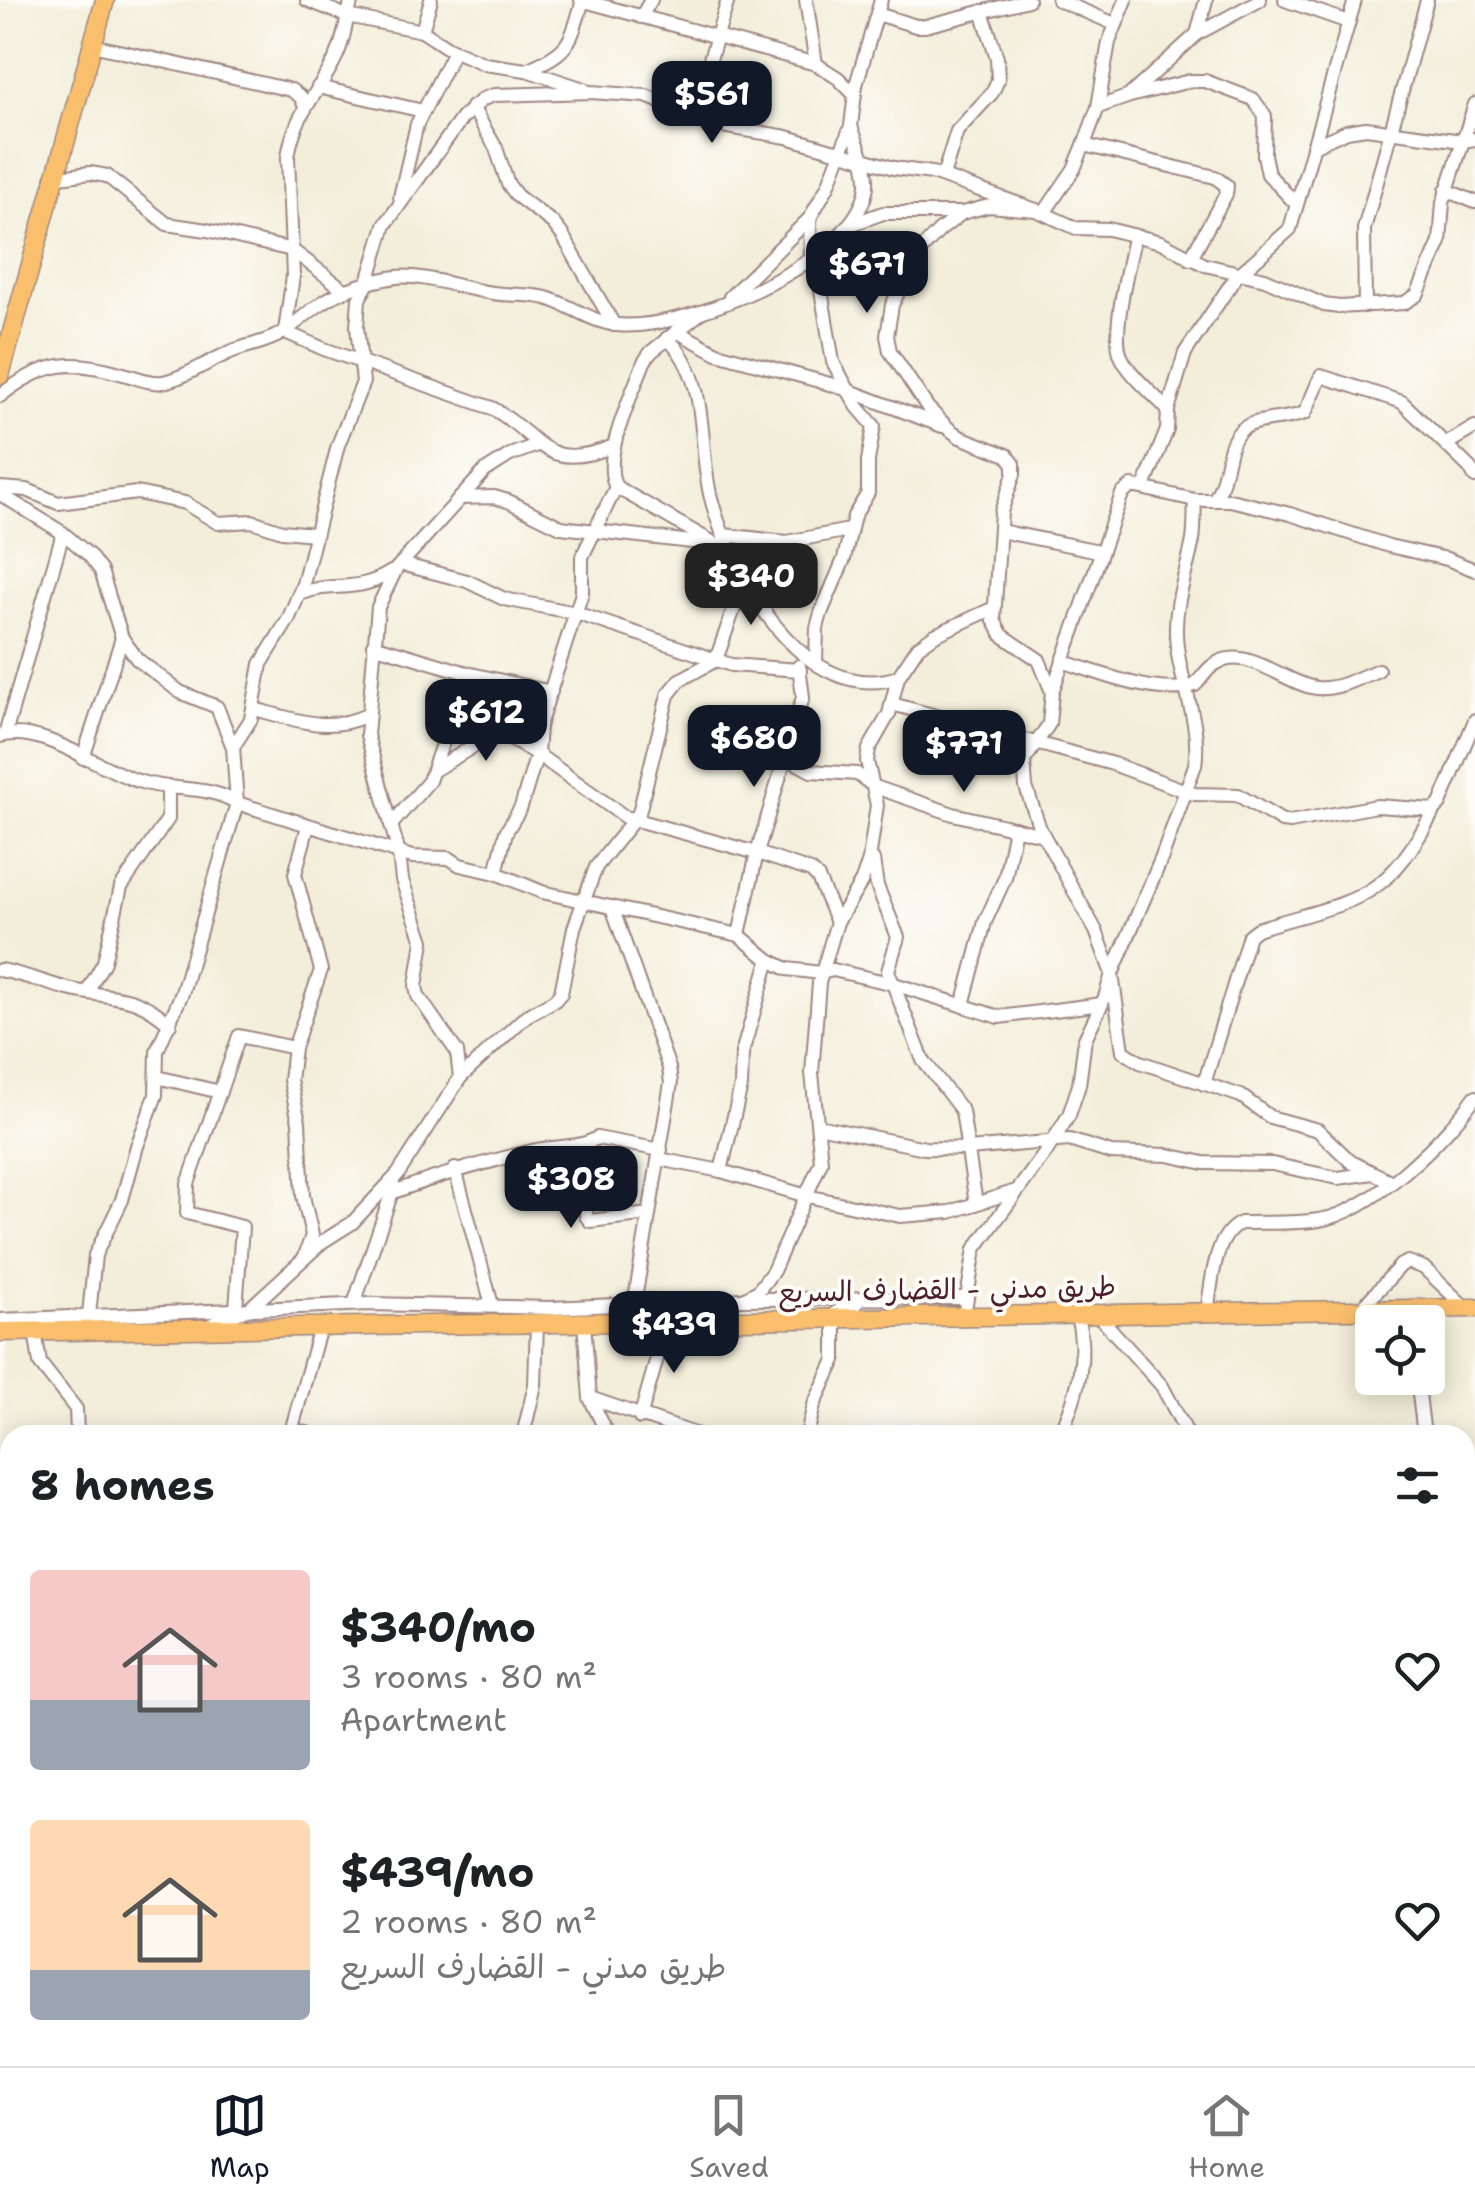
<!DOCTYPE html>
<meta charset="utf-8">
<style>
:root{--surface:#fff;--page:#f2f2f2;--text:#202124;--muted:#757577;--line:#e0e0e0;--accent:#111827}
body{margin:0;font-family:"Shantell Sans","Playpen Sans Arabic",sans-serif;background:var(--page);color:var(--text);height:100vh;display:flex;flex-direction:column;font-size:38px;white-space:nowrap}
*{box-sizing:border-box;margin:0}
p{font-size:32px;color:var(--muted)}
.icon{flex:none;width:55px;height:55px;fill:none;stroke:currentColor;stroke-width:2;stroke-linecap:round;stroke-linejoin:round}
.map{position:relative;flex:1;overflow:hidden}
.drawer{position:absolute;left:0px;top:1425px;width:1475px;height:642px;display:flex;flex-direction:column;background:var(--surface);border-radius:30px 30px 0 0;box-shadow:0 5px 25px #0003}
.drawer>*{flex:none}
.fabs{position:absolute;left:1355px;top:1305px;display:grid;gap:20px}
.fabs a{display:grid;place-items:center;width:90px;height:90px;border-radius:10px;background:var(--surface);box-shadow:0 5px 25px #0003;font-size:50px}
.price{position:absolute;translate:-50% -85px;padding:0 22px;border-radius:20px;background:var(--accent);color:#fff;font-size:32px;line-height:65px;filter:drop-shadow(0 2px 5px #0008)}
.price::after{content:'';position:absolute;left:50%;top:60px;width:30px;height:22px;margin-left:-15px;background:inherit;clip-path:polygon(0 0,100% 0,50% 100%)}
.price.active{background:#222;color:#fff}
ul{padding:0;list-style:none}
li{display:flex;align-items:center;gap:30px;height:250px;padding:0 30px}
li span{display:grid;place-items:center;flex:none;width:280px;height:200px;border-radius:10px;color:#555}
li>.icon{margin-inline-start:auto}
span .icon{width:120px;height:120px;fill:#fffc;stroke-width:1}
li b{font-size:42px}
h2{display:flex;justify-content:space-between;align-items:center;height:120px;padding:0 30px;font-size:42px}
.menu{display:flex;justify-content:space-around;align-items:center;height:140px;border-top:2px solid var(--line);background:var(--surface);font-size:28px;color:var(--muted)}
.menu a{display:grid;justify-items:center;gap:5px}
.menu .active{color:var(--accent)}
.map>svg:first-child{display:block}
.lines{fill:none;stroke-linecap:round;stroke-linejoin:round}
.minor-casing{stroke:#9e8682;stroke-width:16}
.highway-casing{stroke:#9e8682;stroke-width:21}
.minor{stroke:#fff;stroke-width:12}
.highway{stroke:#f9bf6d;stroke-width:18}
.labels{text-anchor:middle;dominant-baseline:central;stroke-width:8;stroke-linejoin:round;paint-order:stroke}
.street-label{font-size:28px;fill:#4a1f2b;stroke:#fdfcf7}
</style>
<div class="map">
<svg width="1475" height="2066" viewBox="0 0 1475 2066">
<rect width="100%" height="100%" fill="#fdfcf7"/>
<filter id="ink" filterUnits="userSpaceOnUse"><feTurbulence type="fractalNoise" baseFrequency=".01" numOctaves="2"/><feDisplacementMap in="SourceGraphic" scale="20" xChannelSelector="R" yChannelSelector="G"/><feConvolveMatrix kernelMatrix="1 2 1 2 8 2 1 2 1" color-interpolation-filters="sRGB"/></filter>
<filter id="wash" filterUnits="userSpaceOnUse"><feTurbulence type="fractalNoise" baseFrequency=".0048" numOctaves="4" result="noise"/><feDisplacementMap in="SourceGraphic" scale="40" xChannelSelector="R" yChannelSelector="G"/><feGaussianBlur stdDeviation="2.25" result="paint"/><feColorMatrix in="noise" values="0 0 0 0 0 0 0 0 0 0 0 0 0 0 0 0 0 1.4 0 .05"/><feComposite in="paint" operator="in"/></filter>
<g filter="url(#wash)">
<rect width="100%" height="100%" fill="#f3eeda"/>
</g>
<g filter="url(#ink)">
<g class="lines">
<defs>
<g id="minor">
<polyline points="307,0 347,16 422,31 448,48 485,64 526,70 584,89"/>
<polyline points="581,0 816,64 838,78 854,94"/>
<polyline points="806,0 816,64"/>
<polyline points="1058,0 1115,24"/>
<polyline points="1285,0 1348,22"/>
<polyline points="877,14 916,26 925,26 1028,0"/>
<polyline points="641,17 651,0"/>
<polyline points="422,31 431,0"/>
<polyline points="1197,34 1206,0"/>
<polyline points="92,45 291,90 301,97 305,107"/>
<path d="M526 70C570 52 570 44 583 0"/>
<polyline points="318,87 423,111"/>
<polyline points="1131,94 1197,34 1260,0"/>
<polyline points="661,100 703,82 728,0"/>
<polyline points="472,107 496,148 508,184 517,196 553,223 563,236 614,325"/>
<polyline points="1098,107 1130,96 1190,81 1205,81 1253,99 1265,116 1264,155 1268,174 1296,204"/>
<polyline points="1084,145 1215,177 1227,186 1226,194 1190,259"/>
<polyline points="1313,146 1347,131 1366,128 1462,141 1475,139"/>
<polyline points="943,176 957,131 992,93 998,80 997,58 982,11"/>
<polyline points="52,178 90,173 107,176 167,224 207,230 292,250 346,291"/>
<polyline points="1446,190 1475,202"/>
<polyline points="400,197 417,124 454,51"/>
<polyline points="962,213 939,231 917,254 892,305 887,336 890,351 928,408 949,429 960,437 1007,455 1014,464 1014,474 1001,512 994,620 1002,635 1039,660 1052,692"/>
<polyline points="1044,213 1074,169 1084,145 1098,107 1109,42 1126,0"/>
<polyline points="810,218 811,259 820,284 833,362 857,406 874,426 868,461 868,493 854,516 844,559 821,613 817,628 816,662"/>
<polyline points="847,226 883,213 962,213 989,206 1036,210 1076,228 1108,229 1161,242 1205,265 1265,279 1324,305 1339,307 1404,303 1417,295 1440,242 1443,203 1475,104"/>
<path d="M1134 238C1129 263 1111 334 1121 356 1129 375 1154 394 1168 410"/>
<polyline points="730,297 810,218 828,186 851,126 856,85 881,0"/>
<polyline points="1365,306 1364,229 1427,0"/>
<path d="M699 314 651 352 644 362C633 393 600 458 616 487L731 553"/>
<path d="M285 331 293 276 288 157C295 110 319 95 337 55 345 38 346 18 352 0"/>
<polyline points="676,331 717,353 837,386 942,426"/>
<path d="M285 332 324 349 492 408C543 437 543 474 614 446"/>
<path d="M667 338C711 379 697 445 711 498 730 572 804 708 898 677"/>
<path d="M0 396C45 360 72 359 127 375 138 378 151 384 163 382 187 377 210 360 233 351 250 344 267 343 282 333 297 323 310 310 325 301 343 289 374 280 396 277 419 273 468 290 493 293 511 296 529 293 546 298 571 305 591 322 617 325 684 332 850 264 866 192 871 170 858 147 851 126"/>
<polyline points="1446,444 1475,427"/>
<polyline points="1144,487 1167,430 1168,410 1185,353 1235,278 1290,229 1355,0"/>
<polyline points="0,488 27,490 58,503 137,493 185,503 218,523 252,521 282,531 314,534"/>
<polyline points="0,494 63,533 89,555 101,571 122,638 137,659 180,692 217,707 233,747"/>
<polyline points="460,498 494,497 508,501 561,527 709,544"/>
<path d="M1215 498C1230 478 1223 436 1249 425 1266 418 1288 420 1305 413L1321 376 1402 402 1470 468 1475 477"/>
<path d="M1195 500C1194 513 1195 527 1193 540 1187 572 1175 600 1176 633 1177 679 1202 719 1195 765L1162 857 1112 974 1123 1051 1140 1062 1241 1096 1270 1117 1318 1130 1351 1162 1392 1182"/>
<polyline points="1000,531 1099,551"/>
<polyline points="724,535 787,542 849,530"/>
<polyline points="401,564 467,581 504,599 576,613 731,665 800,670"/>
<path d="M299 594C335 580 355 595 391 572"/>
<polyline points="373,645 467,673 551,692"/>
<path d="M1065 662C1099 673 1161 698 1195 685 1200 680 1205 672 1211 667 1243 640 1285 685 1317 688 1337 690 1359 678 1378 670"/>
<polyline points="892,704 1113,764 1194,794 1238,795 1282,821 1290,822 1377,806 1434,810 1440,804 1475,720"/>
<path d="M254 709C295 719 327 734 367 715"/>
<polyline points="5,734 63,533"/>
<path d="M0 736C42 724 97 768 138 781 170 792 208 784 237 803L412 857 449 858 460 865 496 873 542 892 739 935 769 960 787 969 821 973 833 970 894 984 999 1017 1102 1004"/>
<polyline points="83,758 122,638"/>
<polyline points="787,758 811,771 857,774 875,787 953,814 1043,835"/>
<polyline points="434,770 489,737 503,735 537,754 625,817 757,853 811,871 818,878 837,922"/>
<polyline points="391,825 429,781 467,673"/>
<polyline points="873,860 877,886 898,937 888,971 923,1060 962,1111 976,1204"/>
<polyline points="496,873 506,832 521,807 537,754 539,726 582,593 582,557 616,487"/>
<polyline points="612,907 669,1068 671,1083 634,1305 628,1308"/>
<polyline points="739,935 757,853 803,697 799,666"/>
<path d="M0 970C23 974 45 983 68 989 113 1000 132 990 170 1024"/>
<polyline points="87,992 104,962 121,887 168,819 168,787"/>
<polyline points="963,1005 985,922 1005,878 1015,828"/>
<polyline points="157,1077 220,1092"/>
<polyline points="460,1078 457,1052 418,996 416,986 423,941 402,880 399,854 367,735 378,607 396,569 485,471 510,455 537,445"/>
<path d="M1204 1084 1249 935 1257 929C1353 899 1383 907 1434 810"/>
<polyline points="818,1126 925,1148 969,1149 1069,1140 1111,1153 1168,1155 1204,1163 1272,1164 1338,1178 1373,1173"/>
<polyline points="588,1146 586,1216 590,1221 649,1214"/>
<polyline points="659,1159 721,1171 807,1196 900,1216 950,1212 1016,1191"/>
<polyline points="455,1169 492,1305"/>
<polyline points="721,1171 741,1086 742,1053 769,960"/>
<path d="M391 1193C439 1175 486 1162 536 1150 557 1146 581 1148 597 1138L661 1150"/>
<polyline points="305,1256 312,1235 303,1196 299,1122 290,1080 294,1048 321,970 295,874 308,826"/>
<polyline points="745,1298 758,1291 773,1271 821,1162 812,1073 819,983 837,922 862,881 869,860 877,805 867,761 869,749 889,714 898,677 918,647 935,635 994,608"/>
<polyline points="354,1304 394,1186"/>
<polyline points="236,1309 242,1227 187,1213 188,1184 239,1036 294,1048"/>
<polyline points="1360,1310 1401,1265 1408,1262 1424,1268 1467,1309"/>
<path d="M1207 1312C1212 1285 1213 1235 1241 1223 1267 1222 1294 1224 1319 1220 1371 1213 1446 1138 1475 1097"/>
<polyline points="89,1315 95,1255 122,1200 137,1146 156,1095 157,1051 182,993 237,803 233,747 251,719 261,664 288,620 303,584 338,445 363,382 357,327 359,299 367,285 385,225 462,118 483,99 494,95 591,92 646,96 716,125 787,137 894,168 932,173 1036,210"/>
<polyline points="1098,1315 1162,1386 1188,1435"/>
<polyline points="964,1316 975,1249 1046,1152 1069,1115 1079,1085 1085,1039 1105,997 1112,974 1096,931 1040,829 1026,787 1024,761 1049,724 1052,692 1122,494 1132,486 1195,500 1230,500 1290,514 1389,546 1447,559 1475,570"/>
<polyline points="0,1320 369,1304 551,1308 743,1299 965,1298"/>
<polyline points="584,1323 590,1398 608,1435"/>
<polyline points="210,1325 250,1308 322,1242 352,1223 398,1174 460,1078 526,1016 555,1000 561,993 574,928 596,867 639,813 668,695 680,680 716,660 744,580"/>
<polyline points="35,1331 40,1363 76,1409 77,1435"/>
<polyline points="1417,1378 1424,1435"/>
<polyline points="590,1398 698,1435"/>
<polyline points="640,1418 667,1323"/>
<polyline points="292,1429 313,1435"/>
<polyline points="290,1435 320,1327"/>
<polyline points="523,1435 535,1385 537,1323"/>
<polyline points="807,1435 814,1405 835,1360 835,1313 857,1303"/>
<path d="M1060 1435C1078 1393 1088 1360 1077 1315"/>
<polyline points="0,1486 10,1467"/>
<polyline points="0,1556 10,1560"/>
<polyline points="1465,1657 1475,1678"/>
<polyline points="0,1662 10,1663"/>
<polyline points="0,1735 10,1733"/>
<polyline points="0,1829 10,1832"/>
<polyline points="0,1911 10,1914"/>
<polyline points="0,2000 10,2002"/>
<polyline points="0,2053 10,2055"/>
<polyline points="27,2058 78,2066"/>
<polyline points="405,2058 435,2066"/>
<polyline points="907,2058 935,2066"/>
<polyline points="1284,2058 1284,2066"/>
<polyline points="105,2066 107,2058"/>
<polyline points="306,2066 308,2058"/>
<polyline points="380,2066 382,2058"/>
<polyline points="498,2066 500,2058"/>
<polyline points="572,2066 574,2058"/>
<polyline points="794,2066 797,2058"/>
<polyline points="948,2066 951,2058"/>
<polyline points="1023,2066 1026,2058"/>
<polyline points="1097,2066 1100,2058"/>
<polyline points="1180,2066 1182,2058"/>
<polyline points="1257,2066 1260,2058"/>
<polyline points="1335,2066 1336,2058"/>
</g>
<g id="highway">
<polyline points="0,375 105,0"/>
<polyline points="0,1332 1475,1308"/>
</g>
</defs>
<use href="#minor" class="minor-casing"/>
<use href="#highway" class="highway-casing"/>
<use href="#minor" class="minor"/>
<use href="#highway" class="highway"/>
</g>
</g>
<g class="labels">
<g class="street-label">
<text transform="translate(947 1289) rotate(-1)">طريق مدني - القضارف السريع</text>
</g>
</g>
</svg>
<div class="fabs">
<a><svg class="icon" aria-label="locate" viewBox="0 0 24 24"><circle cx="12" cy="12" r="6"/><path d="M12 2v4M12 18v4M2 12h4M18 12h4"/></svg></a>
</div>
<b class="price" style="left:712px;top:146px">$561</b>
<b class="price" style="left:867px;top:316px">$671</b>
<b class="price active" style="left:751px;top:628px">$340</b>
<b class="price" style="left:486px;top:764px">$612</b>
<b class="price" style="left:754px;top:790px">$680</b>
<b class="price" style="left:964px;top:795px">$771</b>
<b class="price" style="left:571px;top:1231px">$308</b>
<b class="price" style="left:674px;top:1376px">$439</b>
<section class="drawer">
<h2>8 homes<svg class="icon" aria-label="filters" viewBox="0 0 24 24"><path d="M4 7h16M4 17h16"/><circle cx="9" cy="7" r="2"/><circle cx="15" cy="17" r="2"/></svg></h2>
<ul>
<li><span style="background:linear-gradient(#f6c9c9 65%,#9aa5b1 0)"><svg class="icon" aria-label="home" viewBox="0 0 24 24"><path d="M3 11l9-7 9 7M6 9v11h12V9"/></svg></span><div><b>$340/mo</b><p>3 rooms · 80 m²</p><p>Apartment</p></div><svg class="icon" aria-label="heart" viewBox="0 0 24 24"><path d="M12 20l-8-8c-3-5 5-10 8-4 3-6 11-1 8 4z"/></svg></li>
<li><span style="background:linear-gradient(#ffd9b3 75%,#9aa5b1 0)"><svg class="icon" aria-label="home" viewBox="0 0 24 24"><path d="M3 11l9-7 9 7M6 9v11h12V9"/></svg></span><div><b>$439/mo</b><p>2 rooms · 80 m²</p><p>طريق مدني - القضارف السريع</p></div><svg class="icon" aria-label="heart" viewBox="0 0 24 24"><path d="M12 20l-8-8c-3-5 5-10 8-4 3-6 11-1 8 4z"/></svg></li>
</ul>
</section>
</div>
<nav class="menu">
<a class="active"><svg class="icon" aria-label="map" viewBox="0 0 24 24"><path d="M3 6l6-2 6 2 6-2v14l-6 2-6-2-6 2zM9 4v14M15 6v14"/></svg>Map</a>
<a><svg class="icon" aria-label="saved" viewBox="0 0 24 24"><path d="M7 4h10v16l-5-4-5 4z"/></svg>Saved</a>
<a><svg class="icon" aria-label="home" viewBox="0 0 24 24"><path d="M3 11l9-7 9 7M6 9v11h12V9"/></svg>Home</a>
</nav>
